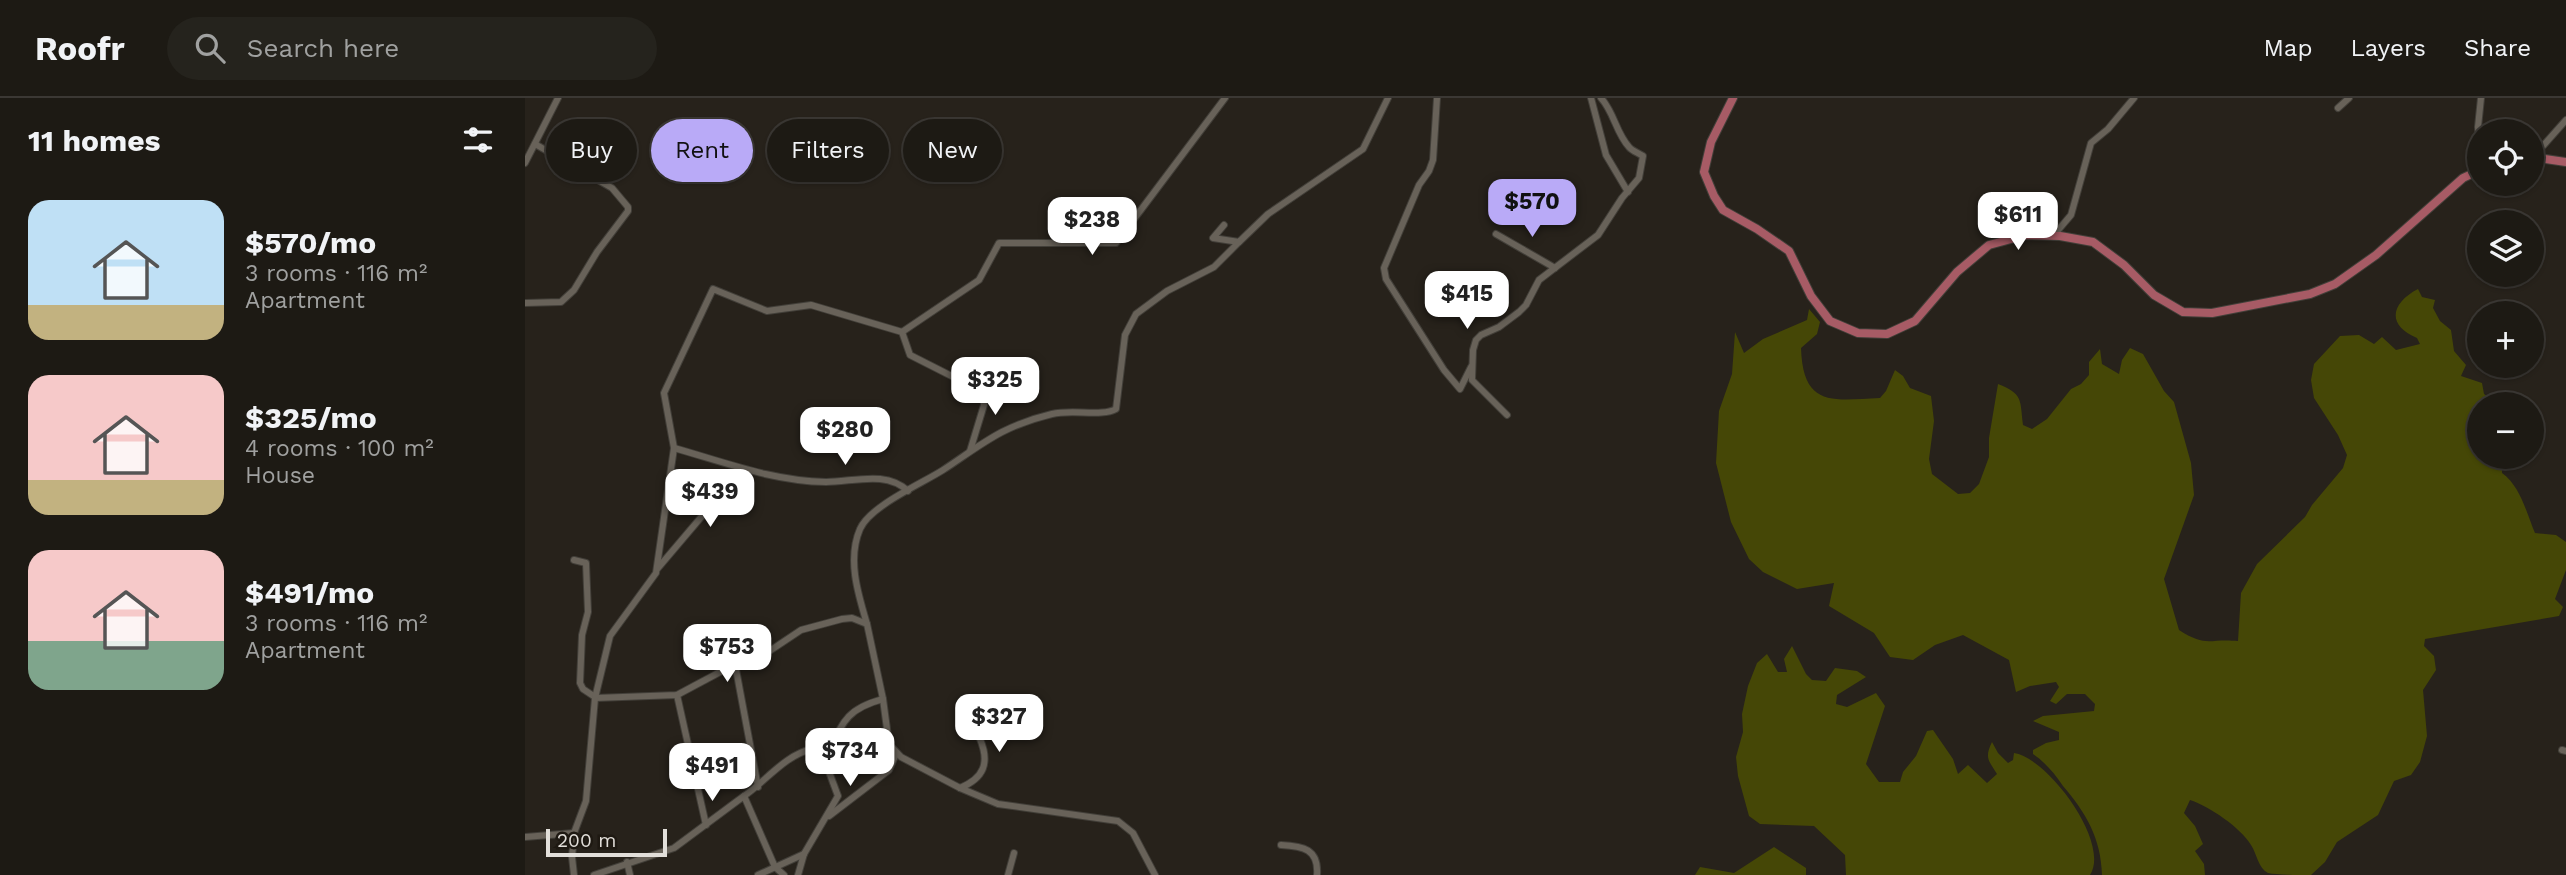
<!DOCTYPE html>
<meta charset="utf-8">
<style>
:root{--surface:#1d1a14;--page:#25231d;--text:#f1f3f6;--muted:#a0a1a0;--line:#3b3834;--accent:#b9aaf7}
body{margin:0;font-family:"Work Sans",sans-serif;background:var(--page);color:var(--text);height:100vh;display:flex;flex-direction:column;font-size:26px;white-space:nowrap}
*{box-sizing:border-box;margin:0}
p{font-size:23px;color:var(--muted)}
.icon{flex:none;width:38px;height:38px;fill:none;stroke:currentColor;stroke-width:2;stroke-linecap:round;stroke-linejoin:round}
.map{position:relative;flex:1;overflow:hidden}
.drawer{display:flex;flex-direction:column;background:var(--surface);width:525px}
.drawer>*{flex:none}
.guide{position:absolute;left:21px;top:21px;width:665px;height:63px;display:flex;gap:14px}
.buttons{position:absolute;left:1942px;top:21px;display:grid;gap:14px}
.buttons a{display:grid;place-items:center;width:77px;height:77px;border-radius:50%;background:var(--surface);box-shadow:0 2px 5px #0004,0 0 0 2px var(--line);font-size:35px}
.scale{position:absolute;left:21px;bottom:18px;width:121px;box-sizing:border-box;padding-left:7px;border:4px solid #e2dfda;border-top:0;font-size:19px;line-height:24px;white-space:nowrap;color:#e2dfda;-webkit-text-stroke:5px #1e1912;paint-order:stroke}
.price{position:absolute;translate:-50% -60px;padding:0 16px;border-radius:14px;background:#fff;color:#222;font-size:23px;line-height:46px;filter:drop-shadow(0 2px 4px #0008)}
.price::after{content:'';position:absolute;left:50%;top:42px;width:21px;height:16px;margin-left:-10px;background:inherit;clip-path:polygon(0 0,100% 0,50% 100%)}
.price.on{background:var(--accent);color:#111}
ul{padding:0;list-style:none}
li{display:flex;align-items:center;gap:21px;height:175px;padding:0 28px}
li span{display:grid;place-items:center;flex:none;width:196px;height:140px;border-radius:21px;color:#555}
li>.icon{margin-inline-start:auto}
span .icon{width:84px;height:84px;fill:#fffc;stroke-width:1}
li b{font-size:30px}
h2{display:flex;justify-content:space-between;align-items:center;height:84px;padding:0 28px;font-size:30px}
.tag{padding:0 24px;border-radius:32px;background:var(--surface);box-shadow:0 2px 5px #0004,0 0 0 2px var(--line);font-size:24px;line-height:63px}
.tag.on{background:var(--accent);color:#111}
header{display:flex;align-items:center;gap:42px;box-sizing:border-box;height:98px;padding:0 35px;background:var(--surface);border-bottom:2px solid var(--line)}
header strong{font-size:33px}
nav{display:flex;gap:38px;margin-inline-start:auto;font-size:24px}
.search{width:490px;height:63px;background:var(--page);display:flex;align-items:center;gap:18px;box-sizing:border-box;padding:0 24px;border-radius:38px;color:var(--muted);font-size:26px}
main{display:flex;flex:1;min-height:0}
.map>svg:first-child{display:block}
.green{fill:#454706}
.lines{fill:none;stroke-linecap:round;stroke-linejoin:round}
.minor-casing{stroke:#423f39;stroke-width:8}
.major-casing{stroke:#423f39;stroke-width:10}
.minor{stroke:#686259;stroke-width:6}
.major{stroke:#a75b65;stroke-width:8}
</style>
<header>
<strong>Roofr</strong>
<div class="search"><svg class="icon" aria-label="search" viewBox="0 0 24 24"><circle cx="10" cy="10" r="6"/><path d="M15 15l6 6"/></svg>Search here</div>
<nav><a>Map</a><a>Layers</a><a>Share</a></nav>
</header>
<main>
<section class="drawer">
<h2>11 homes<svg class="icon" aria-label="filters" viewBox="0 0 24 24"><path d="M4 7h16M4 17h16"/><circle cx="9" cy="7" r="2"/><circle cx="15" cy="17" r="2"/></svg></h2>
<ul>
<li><span style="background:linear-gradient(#bfe0f5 75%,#c2b280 0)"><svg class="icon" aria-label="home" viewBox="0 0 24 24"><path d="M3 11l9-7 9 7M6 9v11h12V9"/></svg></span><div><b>$570/mo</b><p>3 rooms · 116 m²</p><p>Apartment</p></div></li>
<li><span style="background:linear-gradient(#f6c9c9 75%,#c2b280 0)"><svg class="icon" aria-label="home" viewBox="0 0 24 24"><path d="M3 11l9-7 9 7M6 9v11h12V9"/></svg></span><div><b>$325/mo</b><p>4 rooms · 100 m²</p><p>House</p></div></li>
<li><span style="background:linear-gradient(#f6c9c9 65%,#7fa58c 0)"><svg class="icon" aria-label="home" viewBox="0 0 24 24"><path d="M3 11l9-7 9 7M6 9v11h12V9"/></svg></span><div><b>$491/mo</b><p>3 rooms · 116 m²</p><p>Apartment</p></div></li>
</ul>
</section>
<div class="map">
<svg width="2041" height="777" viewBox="0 0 2041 777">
<rect width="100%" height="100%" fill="#27221b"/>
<g class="green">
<path d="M1893 191 1897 199 1910 202 1908 210 1915 223 1926 232 1929 253 1941 267 1936 278 1957 285 1959 296 1972 306H1955V359H1992L1977 365V375C1996 389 2001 414 2010 435L2031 437 2041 444V472L2030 501 2038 509 2034 518 1900 541 1899 548 1909 558 1911 572 1898 592 1902 638 1895 664 1886 677 1869 683 1853 717 1812 744 1800 764 1786 777C1775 777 1753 777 1743 775 1733 770 1732 756 1726 747 1716 730 1684 708 1665 702L1659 715 1670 728 1678 746 1670 753 1679 766 1680 777H1577C1576 740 1561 715 1538 688 1529 675 1521 665 1508 656V652L1521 645 1534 642V634L1508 623 1518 618 1569 613 1570 606 1560 596H1542L1531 606 1525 603 1534 589 1531 584 1505 588 1491 594 1484 562 1438 537 1410 547 1388 562 1365 559 1349 535 1304 508 1309 485 1272 491 1238 474 1224 461 1206 424 1191 365 1194 313 1207 276 1210 234 1219 255 1238 241 1282 222 1284 211 1295 224 1292 236 1276 250C1278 310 1308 302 1355 300L1361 293 1370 272 1378 278 1385 290 1406 298 1409 323 1404 361 1407 376 1433 396 1445 395 1454 386 1464 359V340L1473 286C1498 296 1495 301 1498 327L1507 331 1522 321 1546 291 1556 286 1564 277V264L1575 251 1577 266 1594 276 1597 262 1605 250 1618 256 1639 293 1649 304 1666 365 1669 397 1639 481 1654 532C1682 550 1684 540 1713 543L1716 495 1732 466 1780 419 1787 407 1818 370 1822 357 1813 337 1789 300 1786 282 1789 266 1815 238 1834 237 1849 246 1857 239 1871 252 1895 246 1892 240C1861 227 1866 205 1893 191Z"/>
<path d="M1267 548 1281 576 1287 582 1301 583 1310 570 1332 573 1341 579 1312 597 1311 606 1322 609 1351 595 1360 608 1341 666 1354 684H1375L1378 674 1391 658 1402 633 1408 632 1428 661 1433 676 1443 667 1462 685 1472 676C1464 663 1459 660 1467 644L1473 655 1483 665 1488 662 1489 655C1523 660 1586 745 1565 777H1321L1320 757 1289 728 1235 726 1224 718 1213 678 1211 659 1218 634 1217 616 1223 588 1232 565 1242 556 1253 574H1262L1259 561Z"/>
<polygon points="1249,749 1281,770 1281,777 1170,777 1175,769 1209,775"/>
</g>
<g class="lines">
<defs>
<g id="minor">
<polyline points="912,0 908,62 904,73 894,87 859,170 861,181 919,272 935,291 946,269"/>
<polyline points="1066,0 1081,57 1103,94"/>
<polyline points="1813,10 1824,0"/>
<polyline points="1955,56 1953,29 1956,0"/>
<polyline points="2008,59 2041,22"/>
<polyline points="0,65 33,0"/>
<polyline points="699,127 688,140 714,144 743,116 838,51 863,0"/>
<polyline points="971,136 1030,170"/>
<polyline points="1528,138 1546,117 1566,45 1583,31 1609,0"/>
<polyline points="0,205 36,204 49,192 72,154 103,113 103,109 87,90 10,46"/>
<polyline points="377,234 454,182 474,145 591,145 700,0"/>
<path d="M982 317 947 282 948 252 951 242 956 237 974 229 994 214 1001 207 1014 182 1073 137 1097 100 1114 80 1118 58C1114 55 1107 53 1104 49 1091 35 1089 14 1076 0"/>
<path d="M149 350C199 364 247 383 301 384 328 384 361 372 383 393"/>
<polyline points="49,462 61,465 63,514 57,537 55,585 58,591 70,599"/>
<polyline points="133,470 217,371"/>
<path d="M342 526C333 496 322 461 335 431 345 408 396 386 418 372 438 359 456 345 477 334 493 326 510 320 527 316 547 311 577 319 591 311L600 237 611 216 642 193 689 169 714 144"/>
<polyline points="210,566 233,689"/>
<polyline points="152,597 181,727"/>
<polyline points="70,600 152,597 210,566 237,558 276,532 317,521 327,520 342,526 358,601 364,646 376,659 435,690 473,706 593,723 608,735 630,777"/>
<polyline points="2037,652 2041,653"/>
<path d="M435 690C459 680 465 665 455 641 452 634 445 627 448 620 450 613 459 609 465 605L466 601"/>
<path d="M219 698C241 683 260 657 287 651L300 663"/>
<polyline points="304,718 364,672 371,656"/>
<polyline points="0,739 49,735"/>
<path d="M756 747C778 748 794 751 792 777"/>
<polyline points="102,764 105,777"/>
<polyline points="49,777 47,759 49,735 61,703 70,600 85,538 131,475 149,350 139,295 188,191 242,213 286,207 377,234 385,257 458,294 459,307 445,353"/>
<polyline points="69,777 149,750 219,698 250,769 259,777"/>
<polyline points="233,777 279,756"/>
<path d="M273 777 279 756 313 698 300 663C317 628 317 612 358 601"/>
<polyline points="483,777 489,755"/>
</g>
<g id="major">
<polyline points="1208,0 1186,44 1179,74 1189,98 1198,112 1232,131 1264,153 1286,198 1305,223 1333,235 1362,236 1390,223 1432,174 1464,147 1501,137 1535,138 1568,144 1599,167 1629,197 1658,214 1687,215 1785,196 1810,186 1851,157 1938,80 1955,72"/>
<polyline points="2007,59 2041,64"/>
</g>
</defs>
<use href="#minor" class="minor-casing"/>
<use href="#major" class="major-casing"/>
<use href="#minor" class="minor"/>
<use href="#major" class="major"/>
</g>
</svg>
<div class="buttons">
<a><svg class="icon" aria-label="locate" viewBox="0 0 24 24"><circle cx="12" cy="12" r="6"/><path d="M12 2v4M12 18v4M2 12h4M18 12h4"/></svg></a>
<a><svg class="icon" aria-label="layers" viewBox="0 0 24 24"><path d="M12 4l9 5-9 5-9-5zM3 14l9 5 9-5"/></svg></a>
<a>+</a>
<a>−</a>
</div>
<div class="scale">200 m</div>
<b class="price on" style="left:1007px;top:141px">$570</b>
<b class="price" style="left:1493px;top:154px">$611</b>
<b class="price" style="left:567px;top:159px">$238</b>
<b class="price" style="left:942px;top:233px">$415</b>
<b class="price" style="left:470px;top:319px">$325</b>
<b class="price" style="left:320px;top:369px">$280</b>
<b class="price" style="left:185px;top:431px">$439</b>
<b class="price" style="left:202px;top:586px">$753</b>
<b class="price" style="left:474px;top:656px">$327</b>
<b class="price" style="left:325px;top:690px">$734</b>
<b class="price" style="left:187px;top:705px">$491</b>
<div class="guide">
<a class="tag">Buy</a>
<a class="tag on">Rent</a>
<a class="tag">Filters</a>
<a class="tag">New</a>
</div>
</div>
</main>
